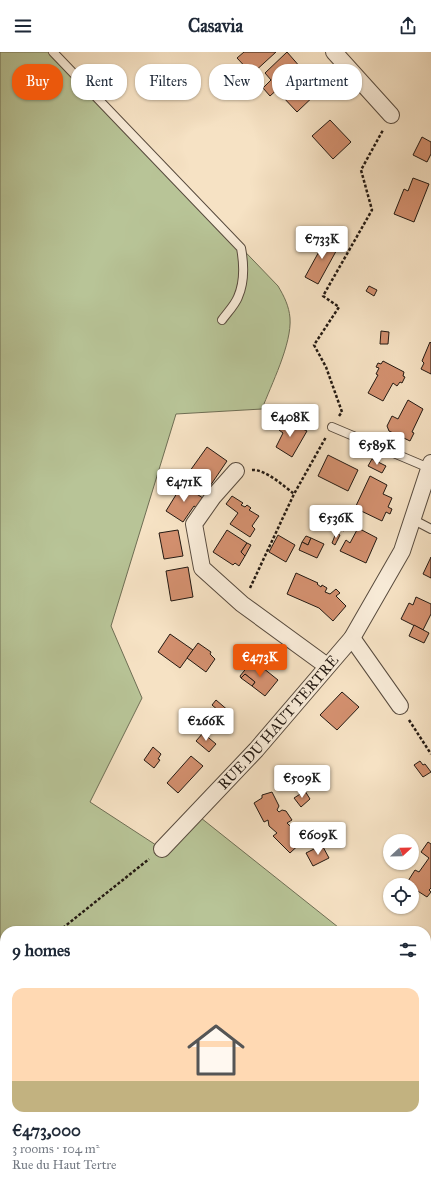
<!DOCTYPE html>
<meta charset="utf-8">
<style>
:root{--surface:#fff;--page:#f2f2f3;--text:#1f2937;--muted:#747a83;--line:#e0e1e3;--accent:#ea580c}
body{margin:0;font-family:"IM FELL Great Primer",serif;background:var(--page);color:var(--text);height:100vh;display:flex;flex-direction:column;font-size:15px;white-space:nowrap}
*{box-sizing:border-box;margin:0}
p{font-size:13px;color:var(--muted)}
.icon{flex:none;width:22px;height:22px;fill:none;stroke:currentColor;stroke-width:2;stroke-linecap:round;stroke-linejoin:round}
.map{position:relative;flex:1;overflow:hidden}
.drawer{position:absolute;left:0px;top:874px;width:431px;height:268px;display:flex;flex-direction:column;background:var(--surface);border-radius:16px 16px 0 0;box-shadow:0 1px 3px #0004}
.drawer>*{flex:none}
.banner{position:absolute;left:12px;top:12px;width:407px;height:36px;display:flex;gap:8px}
.needle{width:26px;rotate:68deg}
.fabs{position:absolute;left:383px;top:782px;display:grid;gap:8px}
.fabs a{display:grid;place-items:center;width:36px;height:36px;border-radius:50%;background:var(--surface);box-shadow:0 1px 3px #0004;font-size:20px}
.price{position:absolute;translate:-50% -34px;padding:0 9px;border-radius:4px;background:#fff;color:#222;font-size:13px;line-height:26px;filter:drop-shadow(0 1px 2px #0008)}
.price::after{content:'';position:absolute;left:50%;top:24px;width:12px;height:9px;margin-left:-6px;background:inherit;clip-path:polygon(0 0,100% 0,50% 100%)}
.price.on{background:var(--accent);color:#fff}
ul{padding:0;list-style:none}
li{display:grid;align-content:center;gap:8px;height:212px;padding:0 12px}
li+li{border-top:1px solid var(--line)}
li span{display:grid;place-items:center;height:124px;border-radius:12px;color:#555}
li>.icon{margin-inline-start:auto}
span .icon{width:72px;height:72px;fill:#fffc;stroke-width:1}
li b{font-size:17px}
h2{display:flex;justify-content:space-between;align-items:center;height:48px;padding:0 12px;font-size:17px}
.pill{padding:0 14px;border-radius:16px;background:var(--surface);box-shadow:0 1px 3px #0004;font-size:14px;line-height:36px}
.pill.on{background:var(--accent);color:#fff}
header{display:flex;justify-content:space-between;align-items:center;height:52px;padding:0 12px;background:var(--surface);font-size:18px;font-weight:700}
.map>svg:first-child{display:block}
.green{fill:#b8c497;stroke:#6e6e54}
.building{fill:#d3906f;stroke:#231912}
.lines{fill:none;stroke-linecap:round;stroke-linejoin:round}
.lane-casing{stroke:#584b3e;stroke-width:10}
.street-casing{stroke:#584b3e;stroke-width:18}
.secondary-casing{stroke:#231912;stroke-width:24}
.path{stroke:#231912;stroke-width:2.5;stroke-dasharray:3 2;stroke-linecap:butt}
.lane{stroke:#f9ecd9;stroke-width:8}
.street{stroke:#f9ecd9;stroke-width:16}
.secondary{stroke:#f9ecd9;stroke-width:22}
.labels{text-anchor:middle;dominant-baseline:central;stroke-width:3.5;stroke-linejoin:round;paint-order:stroke}
.street-label{font-size:15px;fill:#231912;stroke:#f9ecd9}
</style>
<header><svg class="icon" aria-label="menu" viewBox="0 0 24 24"><path d="M4 6h16M4 12h16M4 18h16"/></svg>Casavia<svg class="icon" aria-label="share" viewBox="0 0 24 24"><path d="M12 15V3M7 8l5-5 5 5M5 13v7h14v-7"/></svg></header>
<div class="map">
<svg width="431" height="1142" viewBox="0 0 431 1142">
<rect width="100%" height="100%" fill="#f6e2c4"/>
<filter id="stains"><feTurbulence type="fractalNoise" baseFrequency=".005" numOctaves="4"/><feColorMatrix values="0 0 0 0 .2 0 0 0 0 .09 0 0 0 0 .02 0 0 0 .5 -.17"/></filter>
<radialGradient id="worn" r=".72"><stop offset=".6" stop-color="#630" stop-opacity="0"/><stop offset="1" stop-color="#630" stop-opacity=".3"/></radialGradient>
<path class="green" d="M0 0H53L278 234C284 244 289 254 290 266 292 292 271 333 262 357L176 362 111 574 142 646 90 750 159 795 196 762 343 879H5V1137H426V944L431 948V1142H0Z"/>
<g class="building">
<polygon points="244,0 276,0 252,22 237,6"/>
<polygon points="287,0 301,16 270,44 263,36 271,28 265,21"/>
<polygon points="304,23 315,33 319,39 297,60 282,44"/>
<polygon points="330,68 351,90 333,107 312,84"/>
<polygon points="422,85 431,90 431,102 427,110 413,103"/>
<polygon points="413,126 429,132 414,170 394,162 404,137 408,139"/>
<polygon points="327,185 340,192 318,232 305,225"/>
<polygon points="369,234 377,238 374,244 366,239"/>
<polygon points="381,279 389,280 388,292 380,292"/>
<polygon points="430,290 431,291 431,322 421,317 424,311 422,309"/>
<polygon points="383,309 404,320 403,324 405,325 402,331 400,330 397,334 393,331 383,349 368,341 378,323 376,322 379,316 376,315 378,311 381,312"/>
<polygon points="408,348 423,357 412,380 414,381 410,389 389,379 387,374 392,364 398,367"/>
<polygon points="284,368 307,379 292,405 276,395 283,381 279,378"/>
<polygon points="207,395 227,409 208,437 187,423"/>
<polygon points="328,403 358,418 348,439 318,424"/>
<polygon points="372,407 386,414 382,421 368,414"/>
<polygon points="370,424 387,433 383,442 392,446 388,455 392,457 390,462 386,460 382,469 355,456"/>
<polygon points="182,433 203,446 197,456 194,454 183,470 166,459"/>
<polygon points="232,444 243,451 241,453 245,455 247,453 251,456 249,458 259,464 252,474 255,477 250,485 230,472 238,461 226,452"/>
<polygon points="342,468 348,471 344,479 338,476"/>
<polygon points="358,476 377,486 366,511 340,499 346,488 350,491"/>
<polygon points="178,478 183,504 164,507 159,481"/>
<polygon points="227,478 247,491 241,500 245,504 239,514 235,511 233,513 213,500"/>
<polygon points="336,481 340,483 335,493 332,491"/>
<polygon points="278,483 295,493 286,510 269,500"/>
<polygon points="306,484 311,486 308,493 302,490"/>
<polygon points="311,486 324,492 317,506 299,498 302,490 308,493"/>
<polygon points="247,491 251,493 245,504 241,500"/>
<polygon points="431,505 431,526 423,522"/>
<polygon points="188,515 193,545 171,549 166,519"/>
<polygon points="296,521 318,531 317,532 321,535 322,533 327,536 325,540 330,542 336,537 340,541 336,544 346,554 333,569 319,556 287,542"/>
<polygon points="416,545 431,552 431,562 423,578 401,567 409,551 413,553"/>
<polygon points="414,573 429,581 424,591 409,584"/>
<polygon points="170,582 193,598 180,616 158,600"/>
<polygon points="198,591 211,600 210,602 215,607 206,620 187,606"/>
<polygon points="253,608 278,628 265,644 252,634 255,630 245,622 241,626 240,624"/>
<polygon points="245,622 255,630 252,634 241,626"/>
<polygon points="342,640 359,655 337,678 320,663"/>
<polygon points="216,648 230,660 226,665 212,653"/>
<polygon points="210,656 217,662 212,667 205,661"/>
<polygon points="203,681 216,692 209,700 196,689"/>
<polygon points="153,695 161,702 158,707 160,708 154,716 144,708"/>
<polygon points="191,704 203,714 178,741 167,731"/>
<polygon points="420,709 423,713 425,712 431,720 423,725 414,713"/>
<polygon points="305,739 310,747 301,755 294,746"/>
<polygon points="272,740 279,754 277,758 279,760 282,758 286,759 292,768 287,771 304,788 290,801 273,784 277,781 269,774 268,768 264,770 254,751 262,746 262,743"/>
<polygon points="428,790 431,792 431,836 429,838 431,840 427,845 413,836 415,834 408,829 415,818 419,820 429,806 421,800"/>
<polygon points="322,793 329,806 313,814 306,801"/>
</g>
<g class="lines">
<defs>
<g id="lane">
<path d="M53 0 241 196C244 212 245 229 238 245 235 253 227 261 222 268"/>
<polyline points="332,375 429,416"/>
<polyline points="412,467 431,477"/>
<polyline points="0,1074 5,1076"/>
<polyline points="122,1137 128,1142"/>
</g>
<g id="street">
<polyline points="334,0 391,63"/>
<polyline points="236,419 213,445 194,472 202,516 242,552 327,614"/>
<polyline points="352,586 400,654"/>
<path id="s1" d="M162 797 256 698 352 586 402 499 431 411"/>
</g>
<g id="secondary">
<polyline points="426,988 431,986"/>
<polyline points="0,1014 5,1014"/>
</g>
</defs>
<use href="#lane" class="lane-casing"/>
<use href="#street" class="street-casing"/>
<use href="#secondary" class="secondary-casing"/>
<g class="path">
<polyline points="339,364 342,360 326,315 314,293 339,255 323,244 372,158 361,118 383,78"/>
<path d="M252 418C265 417 284 434 294 442"/>
<polyline points="250,536 294,442 326,385"/>
<polyline points="409,668 431,702"/>
<polyline points="59,879 149,807"/>
<polyline points="0,928 5,923"/>
<polyline points="36,1142 39,1137"/>
</g>
<use href="#lane" class="lane"/>
<use href="#street" class="street"/>
<use href="#secondary" class="secondary"/>
</g>
<g class="labels">
<g class="street-label">
<text stroke="none"><textPath href="#s1" startOffset="172">RUE DU HAUT TERTRE</textPath></text>
</g>
</g>
<rect width="100%" height="100%" filter="url(#stains)"/>
<rect width="100%" height="100%" fill="url(#worn)"/>
</svg>
<div class="fabs">
<a><svg class="needle" viewBox="-14 -14 28 28"><path d="M0-13l5 13h-10z" fill="#e53935"/><path d="M0 13l5-13h-10z" fill="#747a83"/></svg></a>
<a><svg class="icon" aria-label="locate" viewBox="0 0 24 24"><circle cx="12" cy="12" r="6"/><path d="M12 2v4M12 18v4M2 12h4M18 12h4"/></svg></a>
</div>
<b class="price" style="left:322px;top:208px">€733K</b>
<b class="price" style="left:290px;top:386px">€408K</b>
<b class="price" style="left:377px;top:414px">€589K</b>
<b class="price" style="left:184px;top:451px">€471K</b>
<b class="price" style="left:336px;top:487px">€536K</b>
<b class="price on" style="left:260px;top:626px">€473K</b>
<b class="price" style="left:206px;top:690px">€266K</b>
<b class="price" style="left:302px;top:747px">€509K</b>
<b class="price" style="left:318px;top:804px">€609K</b>
<div class="banner">
<a class="pill on">Buy</a>
<a class="pill">Rent</a>
<a class="pill">Filters</a>
<a class="pill">New</a>
<a class="pill">Apartment</a>
</div>
<section class="drawer">
<h2>9 homes<svg class="icon" aria-label="filters" viewBox="0 0 24 24"><path d="M4 7h16M4 17h16"/><circle cx="9" cy="7" r="2"/><circle cx="15" cy="17" r="2"/></svg></h2>
<ul>
<li><span style="background:linear-gradient(#ffd9b3 75%,#c2b280 0)"><svg class="icon" aria-label="home" viewBox="0 0 24 24"><path d="M3 11l9-7 9 7M6 9v11h12V9"/></svg></span><div><b>€473,000</b><p>3 rooms · 104 m²</p><p>Rue du Haut Tertre</p></div></li>
</ul>
</section>
</div>
